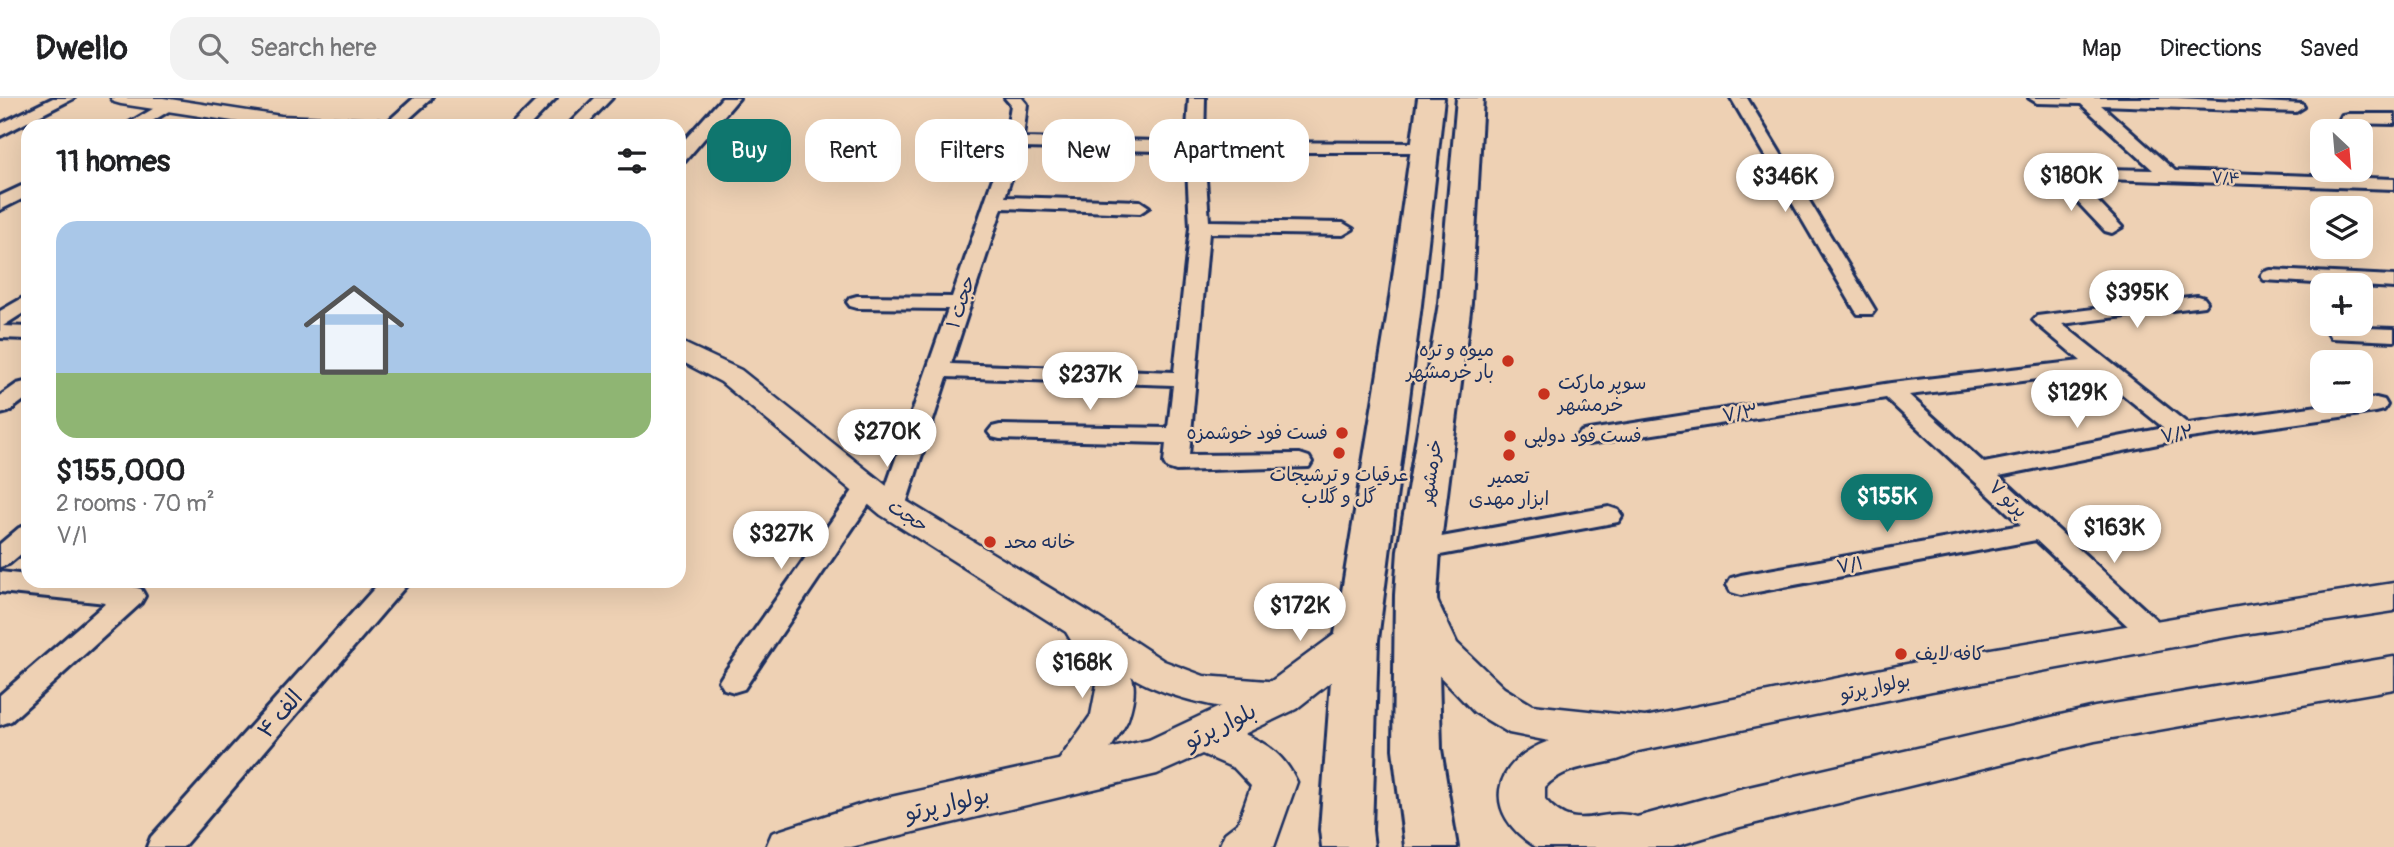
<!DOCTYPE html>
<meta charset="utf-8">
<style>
:root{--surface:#fff;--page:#f2f2f2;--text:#202124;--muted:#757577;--line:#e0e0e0;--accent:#0f766e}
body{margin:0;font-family:Pangolin,"Playpen Sans Arabic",sans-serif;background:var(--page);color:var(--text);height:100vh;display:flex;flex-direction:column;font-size:26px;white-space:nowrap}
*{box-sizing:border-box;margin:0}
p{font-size:23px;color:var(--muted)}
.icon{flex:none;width:38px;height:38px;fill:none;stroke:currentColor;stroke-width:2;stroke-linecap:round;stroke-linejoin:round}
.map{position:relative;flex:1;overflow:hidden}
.details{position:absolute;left:21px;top:21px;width:665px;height:469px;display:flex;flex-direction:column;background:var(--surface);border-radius:21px;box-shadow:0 7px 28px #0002}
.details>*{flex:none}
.guide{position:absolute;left:707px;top:21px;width:665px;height:63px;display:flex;gap:14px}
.needle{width:46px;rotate:154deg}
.buttons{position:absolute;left:2310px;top:21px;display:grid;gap:14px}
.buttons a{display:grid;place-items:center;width:63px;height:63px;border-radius:14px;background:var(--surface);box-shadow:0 7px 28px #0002;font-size:35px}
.price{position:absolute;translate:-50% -60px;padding:0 16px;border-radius:24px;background:#fff;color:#222;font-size:23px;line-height:46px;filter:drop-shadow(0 2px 4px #0008)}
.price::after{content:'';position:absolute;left:50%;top:42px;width:21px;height:16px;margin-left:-10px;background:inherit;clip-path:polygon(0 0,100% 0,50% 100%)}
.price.selected{background:var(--accent);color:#fff}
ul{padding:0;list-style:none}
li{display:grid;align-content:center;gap:14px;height:371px;padding:0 35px}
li+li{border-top:2px solid var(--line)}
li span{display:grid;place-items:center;height:217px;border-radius:21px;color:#555}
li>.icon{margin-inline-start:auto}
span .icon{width:126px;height:126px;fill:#fffc;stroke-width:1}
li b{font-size:30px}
h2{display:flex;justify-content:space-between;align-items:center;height:84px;padding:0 35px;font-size:30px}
.tag{padding:0 24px;border-radius:21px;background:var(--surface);box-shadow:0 7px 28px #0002;font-size:24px;line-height:63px}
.tag.selected{background:var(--accent);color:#fff}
header{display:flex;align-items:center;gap:42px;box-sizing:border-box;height:98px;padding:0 35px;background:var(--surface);border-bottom:2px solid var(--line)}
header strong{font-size:33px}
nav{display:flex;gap:38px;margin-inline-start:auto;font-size:24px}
.search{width:490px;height:63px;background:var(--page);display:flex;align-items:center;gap:18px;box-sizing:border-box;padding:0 24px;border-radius:21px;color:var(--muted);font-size:26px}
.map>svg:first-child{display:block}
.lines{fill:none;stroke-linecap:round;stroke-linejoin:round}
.minor-casing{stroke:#1b2f5e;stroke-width:6}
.tertiary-casing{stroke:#1b2f5e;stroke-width:5}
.secondary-casing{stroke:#1b2f5e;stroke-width:5}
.primary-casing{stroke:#1b2f5e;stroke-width:6}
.minor{fill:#eed1b4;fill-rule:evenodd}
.tertiary{fill:#eed1b4;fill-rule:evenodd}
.secondary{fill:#eed1b4;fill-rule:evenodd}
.primary{fill:#eed1b4;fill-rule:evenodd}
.poi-dot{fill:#c8321e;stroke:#eed1b4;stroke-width:2.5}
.labels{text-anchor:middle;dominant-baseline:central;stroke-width:5;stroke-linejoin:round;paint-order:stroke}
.far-street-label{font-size:16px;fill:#1b2f5e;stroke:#eed1b4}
.street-label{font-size:19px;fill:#1b2f5e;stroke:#eed1b4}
.poi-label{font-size:19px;fill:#1b2f5e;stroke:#eed1b4;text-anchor:start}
.near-street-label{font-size:23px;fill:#1b2f5e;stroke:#eed1b4}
</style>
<header>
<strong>Dwello</strong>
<div class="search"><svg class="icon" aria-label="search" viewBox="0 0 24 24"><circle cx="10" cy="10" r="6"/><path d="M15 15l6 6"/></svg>Search here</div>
<nav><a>Map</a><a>Directions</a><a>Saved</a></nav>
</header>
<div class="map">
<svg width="2394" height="749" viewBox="0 0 2394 749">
<rect width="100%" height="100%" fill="#eed1b4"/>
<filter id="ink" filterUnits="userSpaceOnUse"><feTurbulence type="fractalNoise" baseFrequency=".0143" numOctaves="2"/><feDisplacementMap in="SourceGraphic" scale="14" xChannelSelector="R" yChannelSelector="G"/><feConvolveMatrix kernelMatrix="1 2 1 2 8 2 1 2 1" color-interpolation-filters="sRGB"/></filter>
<g filter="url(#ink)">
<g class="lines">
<defs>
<g id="minor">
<polygon points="53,0 74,0 0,38 0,26"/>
<polygon points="414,0 432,0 401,28 383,28"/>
<polygon points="539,0 556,0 529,28 511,28"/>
<polygon points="595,0 612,0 585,28 567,28"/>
<polygon points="722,0 739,0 685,63 679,64 679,48"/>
<polygon points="1005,0 1022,0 1027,6 1023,40 1161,43 1170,48 1161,53 1021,50 1005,99 1140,103 1149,109 1140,115 1002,110 951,266 1174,274 1190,129 1186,49 1189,0 1205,0 1204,44 1431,45 1434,49 1431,53 1425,54 1204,54 1209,123 1343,125 1353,131 1343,137 1209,135 1189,357 1300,356 1309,359 1312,364 1309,369 1176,373 1167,370 1164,365 1166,345 1000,341 992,339 988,334 992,329 1000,327 1168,330 1173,287 947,279 905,409 901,415 892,417 883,415 879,409 948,211 857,210 850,208 847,204 850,200 857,198 952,199 1005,45 1011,7"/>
<polygon points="1731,0 1747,0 1875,212 1872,216 1858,216 1855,212"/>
<polygon points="2029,0 2177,0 2302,6 2304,9 2296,14 2101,7 2175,73 2394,81 2394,91 2075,80 2122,129 2112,135 2105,133 2053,78 2050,74 2053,70 2153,72 2081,6 2037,5"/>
<polygon points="168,2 174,4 176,7 174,10 144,28 124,28"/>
<polygon points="2348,16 2394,16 2394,26 2342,25 2340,21 2342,17"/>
<polygon points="28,85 28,98 0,112 0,98"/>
<polygon points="2271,172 2394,178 2394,190 2264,182 2261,178 2264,174"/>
<polygon points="28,197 28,212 3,228 28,229 28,241 0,240 0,213"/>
<path d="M2197 198 2204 200 2207 204 2204 208 2062 226 2188 326 2376 300 2384 302 2387 307 2384 312 2376 314 2183 341 1999 378 2165 530 2169 537 2165 544 2155 547 2145 544 2036 442 1741 497 1731 494 1727 487 1731 480 1741 477 2021 427 1886 300 1589 346 1581 344 1577 339 1581 334 1589 332 1891 285 2081 263 2037 226 2033 222 2037 218ZM2095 274 2164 330 1984 365 1909 297Z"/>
<polygon points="2339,229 2394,231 2394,243 2331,240 2328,235 2331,230"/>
<polygon points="25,284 28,285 28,299 8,314 0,316 0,298 17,286"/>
<polygon points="868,382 877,384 880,390 744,591 734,594 724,591 719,583 724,575 859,384"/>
<polygon points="1609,409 1618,412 1622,418 1618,424 1419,461 1410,458 1406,452 1410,446 1419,443"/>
<polygon points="28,427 28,450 9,466 0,469 0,446 19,430"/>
<path d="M0 474 28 477V483C65 483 105 481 141 491L145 498 141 505 11 623 0 627V597L106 505 0 494Z"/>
<polygon points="381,483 410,483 183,749 147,749 151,739"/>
</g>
<g id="tertiary">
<polygon points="111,0 163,0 281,18 377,22 385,23 388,28 265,28 121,6 114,4"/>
<path d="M679 243 741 272 903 401 1091 515 1164 563 1204 578 1281 584 1294 589 1300 599 1294 609C1256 622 1165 601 1131 578 1137 589 1132 609 1128 621 1125 630 1086 688 1079 692 1069 697 1062 694 1053 691L1047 679 1091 617 1097 586 1066 534 881 417 721 284 679 262Z"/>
</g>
<g id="secondary">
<path d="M2394 485V513L2244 536 1932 593 1638 653C1610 671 1570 662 1545 689V701C1576 739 1603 707 1637 719L1740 691 2095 609 2394 559V591L2095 643 1740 729 1673 749H1536C1481 715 1491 664 1549 643L1509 635 1474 614 1427 565 1399 504 1405 494 1419 490 1433 494 1457 545 1504 590 1532 607 1645 619 1932 561 2244 508Z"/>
<path d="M1356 527 1370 531 1376 542 1370 553 1296 611 1244 636C1269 646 1285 659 1297 684L1274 749H1219L1225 735 1238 725 1251 688 1234 670 1202 656 1157 676 851 749H766L772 735 868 704 1149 642 1266 587 1342 531Z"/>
</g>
<g id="primary">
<polygon points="1418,0 1444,0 1421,207 1378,542 1372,732 1374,749 1322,749 1320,732 1334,542 1389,207"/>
<polygon points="1457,0 1483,0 1471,205 1440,452 1437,497 1441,651 1457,749 1405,749 1393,651 1395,497 1398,452 1439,205"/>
</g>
</defs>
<use href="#minor" class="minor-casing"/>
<use href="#tertiary" class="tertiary-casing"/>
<use href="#secondary" class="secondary-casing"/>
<use href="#primary" class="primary-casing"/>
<use href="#minor" class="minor"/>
<use href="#tertiary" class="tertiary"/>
<use href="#secondary" class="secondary"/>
<use href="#primary" class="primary"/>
</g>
</g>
<g class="poi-dot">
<circle cx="1508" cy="263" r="7"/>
<circle cx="1544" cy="296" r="7"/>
<circle cx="1342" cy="335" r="7"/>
<circle cx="1510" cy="338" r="7"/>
<circle cx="1339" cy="355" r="7"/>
<circle cx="1509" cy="357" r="7"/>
<circle cx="990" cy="444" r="7"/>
<circle cx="1901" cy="556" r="7"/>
</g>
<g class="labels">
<g class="far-street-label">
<text transform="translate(2226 80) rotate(2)">۷/۴</text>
</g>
<g class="street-label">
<text transform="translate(961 204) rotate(-72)">حجت ۱</text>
<text transform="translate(1740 315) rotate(-9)">۷/۳</text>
<text transform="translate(2177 336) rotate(-10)">۷/۲</text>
<text transform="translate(1431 374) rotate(-82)">خرمشهر</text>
<text transform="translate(2008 401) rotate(43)">پرتو ۷</text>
<text transform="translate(908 418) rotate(33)">حجت</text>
<text transform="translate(1850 467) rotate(-10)">۷/۱</text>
<text transform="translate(1875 589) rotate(-12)">بولوار پرتو</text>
</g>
<g class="poi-label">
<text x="1494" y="252" text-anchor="end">میوه و تره<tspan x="1494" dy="22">بار خرمشهر</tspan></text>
<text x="1558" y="285">سوپر مارکت<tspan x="1558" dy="22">خرمشهر</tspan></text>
<text x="1328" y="335" text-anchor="end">فست فود خوشمزه</text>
<text x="1524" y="338">فست فود دولپی</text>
<text x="1339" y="377" text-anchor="middle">عرقیات و ترشیجات<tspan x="1339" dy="22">گل و گلاب</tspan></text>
<text x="1509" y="379" text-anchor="middle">تعمیر<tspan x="1509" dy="22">ابزار مهدی</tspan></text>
<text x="1004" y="444">خانه محد</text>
<text x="1915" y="556">کافه لایف</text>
</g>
<g class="near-street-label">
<text transform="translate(280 616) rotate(-49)">۴ الف</text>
<text transform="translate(1220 628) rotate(-26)">بلوار پرتو</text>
<text transform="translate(947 706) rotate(-13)">بولوار پرتو</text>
</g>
</g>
</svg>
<div class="buttons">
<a><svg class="needle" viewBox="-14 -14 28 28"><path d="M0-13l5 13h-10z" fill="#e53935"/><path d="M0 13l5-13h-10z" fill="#757577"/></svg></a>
<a><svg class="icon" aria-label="layers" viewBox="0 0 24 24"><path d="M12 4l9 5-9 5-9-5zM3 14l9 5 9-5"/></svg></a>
<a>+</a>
<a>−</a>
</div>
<b class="price" style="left:2071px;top:115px">$180K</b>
<b class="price" style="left:1785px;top:116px">$346K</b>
<b class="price" style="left:2137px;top:232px">$395K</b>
<b class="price" style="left:1090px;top:314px">$237K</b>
<b class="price" style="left:2077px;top:332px">$129K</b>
<b class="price" style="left:887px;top:371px">$270K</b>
<b class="price selected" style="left:1887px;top:436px">$155K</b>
<b class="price" style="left:2114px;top:467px">$163K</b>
<b class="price" style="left:781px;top:473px">$327K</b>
<b class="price" style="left:1300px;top:545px">$172K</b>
<b class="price" style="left:1082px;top:602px">$168K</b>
<div class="guide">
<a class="tag selected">Buy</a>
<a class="tag">Rent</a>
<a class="tag">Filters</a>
<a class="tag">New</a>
<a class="tag">Apartment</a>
</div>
<section class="details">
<h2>11 homes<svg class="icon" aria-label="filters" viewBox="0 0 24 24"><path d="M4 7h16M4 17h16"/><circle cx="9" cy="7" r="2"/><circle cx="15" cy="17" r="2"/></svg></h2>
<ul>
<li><span style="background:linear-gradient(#a9c7e8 70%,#8fb573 0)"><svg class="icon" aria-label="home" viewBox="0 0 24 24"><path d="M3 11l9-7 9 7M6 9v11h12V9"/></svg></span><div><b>$155,000</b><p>2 rooms · 70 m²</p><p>۷/۱</p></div></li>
</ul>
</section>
</div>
